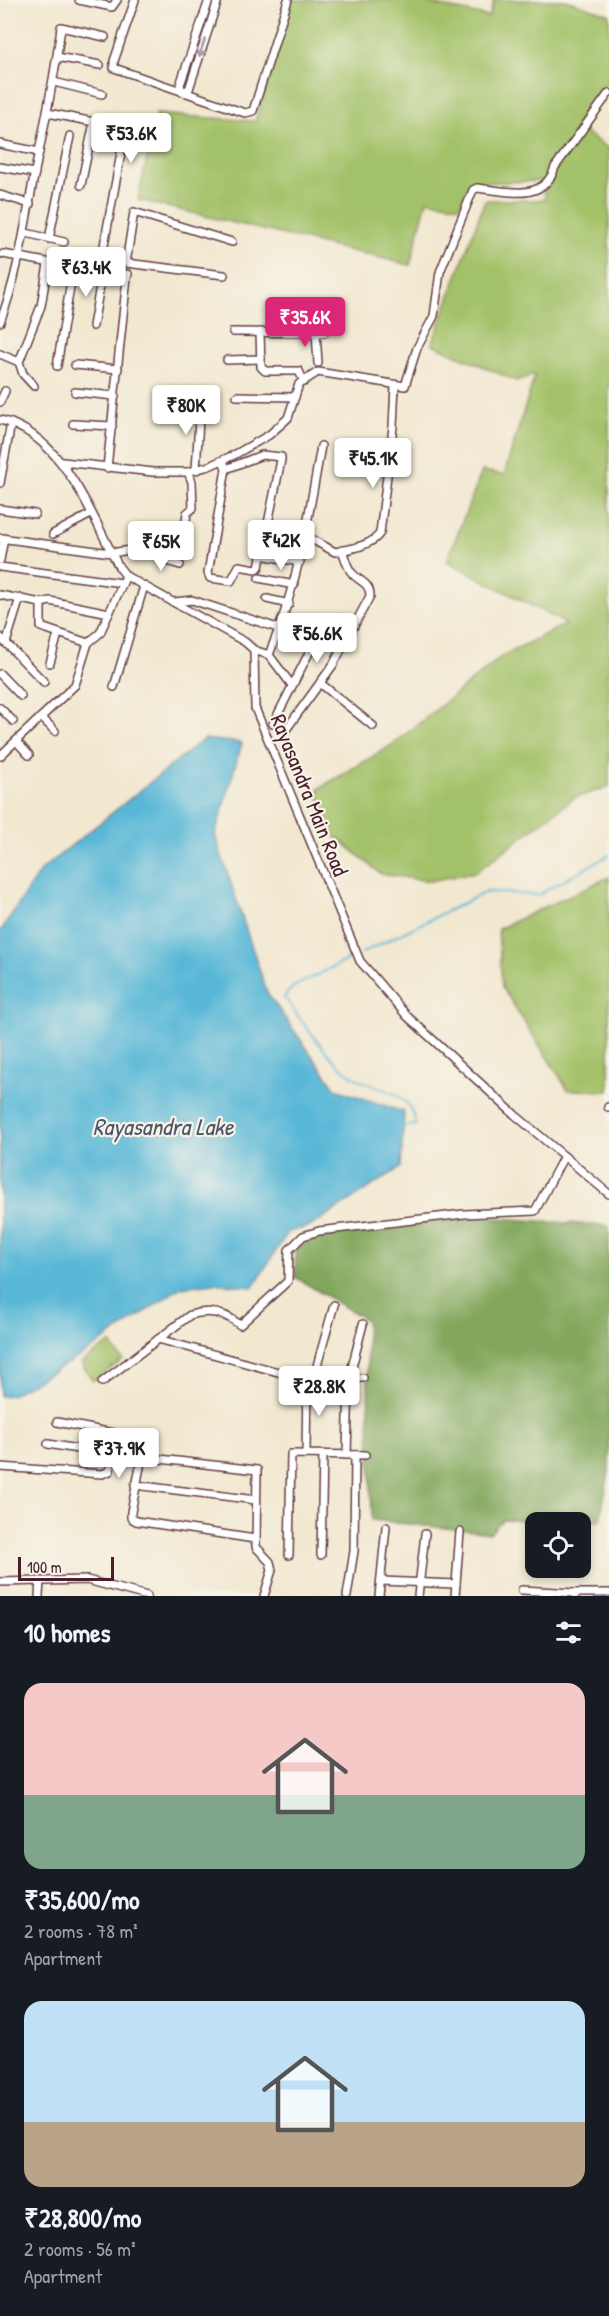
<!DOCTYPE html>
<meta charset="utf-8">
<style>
:root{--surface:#171b24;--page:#20242c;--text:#f1f3f6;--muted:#9ea1a6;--accent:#db2777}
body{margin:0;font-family:"Patrick Hand",sans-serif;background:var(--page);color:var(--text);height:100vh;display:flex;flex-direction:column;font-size:22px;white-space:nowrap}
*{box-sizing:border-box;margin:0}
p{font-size:20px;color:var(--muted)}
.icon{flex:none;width:33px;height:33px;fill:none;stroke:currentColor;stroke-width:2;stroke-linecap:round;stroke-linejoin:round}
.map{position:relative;height:1596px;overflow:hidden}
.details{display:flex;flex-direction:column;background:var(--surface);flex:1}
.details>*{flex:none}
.buttons{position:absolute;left:525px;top:1512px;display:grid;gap:12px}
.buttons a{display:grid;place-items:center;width:66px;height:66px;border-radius:12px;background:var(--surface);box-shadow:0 3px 9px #0003;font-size:30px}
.scale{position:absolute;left:18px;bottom:15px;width:96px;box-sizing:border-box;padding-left:6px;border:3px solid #4a1f2b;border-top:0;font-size:16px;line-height:21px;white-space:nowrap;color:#4a1f2b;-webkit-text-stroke:4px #f7f3e8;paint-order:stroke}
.price{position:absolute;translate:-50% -51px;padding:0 14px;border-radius:6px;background:#fff;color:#222;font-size:20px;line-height:39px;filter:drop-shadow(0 2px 3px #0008)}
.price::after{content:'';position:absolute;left:50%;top:36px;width:18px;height:14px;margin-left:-9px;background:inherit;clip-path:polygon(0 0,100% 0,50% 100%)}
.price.on{background:var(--accent);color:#fff}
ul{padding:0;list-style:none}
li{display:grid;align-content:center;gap:12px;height:318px;padding:0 24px}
li span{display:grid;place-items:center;height:186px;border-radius:18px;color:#555}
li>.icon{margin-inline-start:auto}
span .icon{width:108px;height:108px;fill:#fffc;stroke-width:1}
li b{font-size:26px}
h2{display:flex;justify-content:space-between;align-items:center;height:72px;padding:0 24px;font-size:26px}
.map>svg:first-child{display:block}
.green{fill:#a3c168;stroke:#76704a;stroke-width:1.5}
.forest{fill:#82a75c;stroke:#666344;stroke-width:1.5}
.water{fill:#59b7d7;stroke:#526b81;stroke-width:1.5}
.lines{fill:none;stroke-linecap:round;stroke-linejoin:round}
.stream{stroke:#59b7d7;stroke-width:2}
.minor-casing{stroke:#633d44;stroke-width:10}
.minor{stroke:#fff;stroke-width:7}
.oneway{stroke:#ae9aa0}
.labels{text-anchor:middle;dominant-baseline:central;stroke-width:4.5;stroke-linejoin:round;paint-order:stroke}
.street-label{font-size:22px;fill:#4a1f2b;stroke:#f7f3e8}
.water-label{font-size:24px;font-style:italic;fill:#4f5467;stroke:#f7f3e8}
</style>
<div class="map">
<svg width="609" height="1596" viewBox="0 0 609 1596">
<rect width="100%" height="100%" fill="#f7f3e8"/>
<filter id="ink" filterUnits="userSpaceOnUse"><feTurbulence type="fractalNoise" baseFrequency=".0167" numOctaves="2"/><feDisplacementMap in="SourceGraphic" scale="12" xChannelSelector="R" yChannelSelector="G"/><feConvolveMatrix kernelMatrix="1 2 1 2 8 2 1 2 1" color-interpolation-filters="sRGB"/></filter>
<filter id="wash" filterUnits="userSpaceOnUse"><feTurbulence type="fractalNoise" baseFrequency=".008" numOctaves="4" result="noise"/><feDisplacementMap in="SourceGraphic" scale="24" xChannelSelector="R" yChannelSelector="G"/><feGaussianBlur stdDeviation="1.35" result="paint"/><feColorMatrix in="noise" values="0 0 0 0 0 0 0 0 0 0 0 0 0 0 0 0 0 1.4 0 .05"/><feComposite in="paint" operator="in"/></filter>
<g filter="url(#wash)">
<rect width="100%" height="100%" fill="#f2e8d0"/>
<g class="green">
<polygon points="289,0 415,0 489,17 494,0 566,0 609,14 609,81 587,106 576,126 609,149 609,787 574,798 476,872 430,881 381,874 323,826 318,789 392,745 504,655 566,624 447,561 482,471 504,475 535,375 516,381 432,344 485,200 545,200 542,181 472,183 459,206 427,200 410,265 138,200 156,114 255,121 282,37"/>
<polygon points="609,877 609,1091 568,1090 502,987 498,929"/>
<polygon points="110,1343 123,1360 93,1381 81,1363"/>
</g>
<path class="forest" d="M483 1217 609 1226V1471L600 1521 502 1520 490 1533 372 1520 366 1320 295 1277 296 1248C334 1225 435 1223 483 1217Z"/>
<polygon class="water" points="204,739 242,743 215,835 267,993 336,1089 404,1112 401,1167 311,1226 288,1232 253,1287 214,1283 181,1287 84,1354 11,1395 0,1396 0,932 40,871"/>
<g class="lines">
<g class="stream">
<polyline points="362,953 486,892 538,895 609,855"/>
<path d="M351 958 293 987 284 997C301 1019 331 1064 354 1077 382 1093 409 1087 416 1125L400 1127"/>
</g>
</g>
</g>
<g filter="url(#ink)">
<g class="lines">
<defs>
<g id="minor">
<polyline points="79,0 112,7 117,0"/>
<polyline points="135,0 114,61 114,68 245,113 253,111 288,0"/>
<polyline points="209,0 180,85 182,92 189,89 218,0"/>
<polyline points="57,57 100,65"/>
<polyline points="54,82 102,94"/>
<polyline points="48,113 94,122 81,185"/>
<polyline points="0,144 39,152"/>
<polyline points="0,167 35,173"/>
<polyline points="0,195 30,204"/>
<polyline points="26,233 64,242"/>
<polyline points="49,239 70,136"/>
<polyline points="3,254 127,277 128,274"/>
<polyline points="224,275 126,263 134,212 232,242"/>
<path d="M0 322C19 273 25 223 35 171 45 123 55 76 61 27L105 37"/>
<polyline points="93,326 102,274"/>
<polyline points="233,332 324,333"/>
<polyline points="260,332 261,367 265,371 299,371 304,382"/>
<polyline points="316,333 318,363"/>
<polyline points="0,354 19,362 41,306 48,264"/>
<polyline points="227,360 261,359"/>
<polyline points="19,362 23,374 34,386"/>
<polyline points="75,365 118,369"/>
<polyline points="57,366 73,269"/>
<polyline points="75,392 115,396"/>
<polyline points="237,396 295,397"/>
<polyline points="0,402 5,391"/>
<path d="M0 420C63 434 92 517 119 567L126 576 245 642 254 650 255 708 360 961 407 1016 514 1114 609 1194"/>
<polyline points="73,424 112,426"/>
<polyline points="223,460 226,469 208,573 210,578 231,581 239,566 256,569 259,567 281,460 281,457 262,455 226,469"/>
<path d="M63 462 153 472H188L209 466 234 455 269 435 288 418 299 384 318 372 405 386 417 348 434 316 440 272 473 190 477 188C507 191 544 203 555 167L609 93"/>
<polyline points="107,468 127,277 103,251 126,126"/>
<polyline points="196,470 200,403"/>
<polyline points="0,483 11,423"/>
<polyline points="0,509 35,514"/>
<polyline points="185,527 187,513 193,508 192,482 188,472"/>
<polyline points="53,534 91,514"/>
<polyline points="170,534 170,544"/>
<path d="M306 536 335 552C349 549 372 546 380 533L393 427 395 385"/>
<polyline points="0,538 111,553 130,550 147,554 158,553 170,544 188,547"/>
<polyline points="158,553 164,560 180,565"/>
<polyline points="266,556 300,562"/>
<polyline points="0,560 4,538"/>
<polyline points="0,567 122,583"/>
<polyline points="259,578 294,585"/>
<polyline points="0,595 41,603 41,627 88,643"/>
<polyline points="267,599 289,604"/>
<polyline points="175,602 192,600 308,638 312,647 273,724"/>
<polyline points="41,603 50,601 109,613"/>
<polyline points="0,637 44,682"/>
<polyline points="6,643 20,598"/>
<polyline points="254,650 269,655 291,684"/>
<path d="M269 655C298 584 308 521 321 446"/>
<polyline points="50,663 58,634"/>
<polyline points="0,674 21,696"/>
<polyline points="320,683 373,726"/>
<polyline points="114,687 144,586"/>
<polyline points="0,708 13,721"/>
<polyline points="41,717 55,731"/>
<path d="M285 731 333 665 370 596C370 582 359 582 352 573 347 568 345 557 342 550"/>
<polyline points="16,741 29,755"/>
<polyline points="0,756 75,685 88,643 100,633 126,576"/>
<polyline points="608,1107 609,1107"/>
<polyline points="158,1339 307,1380 363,1378"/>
<polyline points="313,1380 334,1305"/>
<path d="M102 1382 190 1315C209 1309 226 1313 240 1325L288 1281 289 1250 303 1236 319 1231 464 1214 535 1211 564 1156"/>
<polyline points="48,1444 113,1455"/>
<polyline points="306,1454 307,1380"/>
<polyline points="347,1455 349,1379 363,1324"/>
<polyline points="0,1467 102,1474 110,1471 113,1433 57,1422"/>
<polyline points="135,1485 256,1500"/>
<polyline points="255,1539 136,1521 131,1518 131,1512 142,1457 257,1470 256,1547 270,1562 272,1570 264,1596"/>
<polyline points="289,1555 291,1454 365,1455"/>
<polyline points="321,1555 323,1454"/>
<polyline points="381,1581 456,1584"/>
<polyline points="0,1582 87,1580 147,1596"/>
<polyline points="522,1590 575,1593"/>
<polyline points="575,1595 575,1593 609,1593"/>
<polyline points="39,1596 40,1581"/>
<polyline points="347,1596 354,1551 355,1455"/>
<polyline points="379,1596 386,1527"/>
<polyline points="418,1596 425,1534"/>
<polyline points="455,1596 460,1532"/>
</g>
</defs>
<use href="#minor" class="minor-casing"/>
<use href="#minor" class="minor"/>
</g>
<defs><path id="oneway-shaft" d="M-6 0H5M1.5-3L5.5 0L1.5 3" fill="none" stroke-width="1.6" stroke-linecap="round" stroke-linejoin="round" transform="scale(1.5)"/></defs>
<use class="oneway" href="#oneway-shaft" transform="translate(202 48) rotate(108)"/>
</g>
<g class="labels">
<g class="street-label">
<text transform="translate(310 795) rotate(68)">Rayasandra Main Road</text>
</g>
<g class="water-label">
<text x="163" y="1126">Rayasandra Lake</text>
</g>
</g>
</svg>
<div class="buttons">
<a><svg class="icon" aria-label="locate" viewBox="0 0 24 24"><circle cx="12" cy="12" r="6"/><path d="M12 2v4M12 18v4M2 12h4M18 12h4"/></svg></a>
</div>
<div class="scale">100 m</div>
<b class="price" style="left:131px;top:164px">₹53.6K</b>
<b class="price" style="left:86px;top:298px">₹63.4K</b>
<b class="price on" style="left:305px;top:348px">₹35.6K</b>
<b class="price" style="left:186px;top:436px">₹80K</b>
<b class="price" style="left:373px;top:489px">₹45.1K</b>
<b class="price" style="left:281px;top:571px">₹42K</b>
<b class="price" style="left:161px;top:572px">₹65K</b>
<b class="price" style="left:317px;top:664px">₹56.6K</b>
<b class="price" style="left:319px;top:1417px">₹28.8K</b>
<b class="price" style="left:119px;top:1479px">₹37.9K</b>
</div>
<section class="details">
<h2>10 homes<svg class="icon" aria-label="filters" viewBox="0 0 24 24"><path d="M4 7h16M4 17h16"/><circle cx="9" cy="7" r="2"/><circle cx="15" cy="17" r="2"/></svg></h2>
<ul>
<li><span style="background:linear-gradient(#f6c9c9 60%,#7fa58c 0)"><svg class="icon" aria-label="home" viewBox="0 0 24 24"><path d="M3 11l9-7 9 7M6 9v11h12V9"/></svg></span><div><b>₹35,600/mo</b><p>2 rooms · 78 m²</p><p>Apartment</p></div></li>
<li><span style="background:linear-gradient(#bfe0f5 65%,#b9a48a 0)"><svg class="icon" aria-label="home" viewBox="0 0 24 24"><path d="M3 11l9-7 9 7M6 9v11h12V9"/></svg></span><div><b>₹28,800/mo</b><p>2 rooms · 56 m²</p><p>Apartment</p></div></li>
</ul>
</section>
